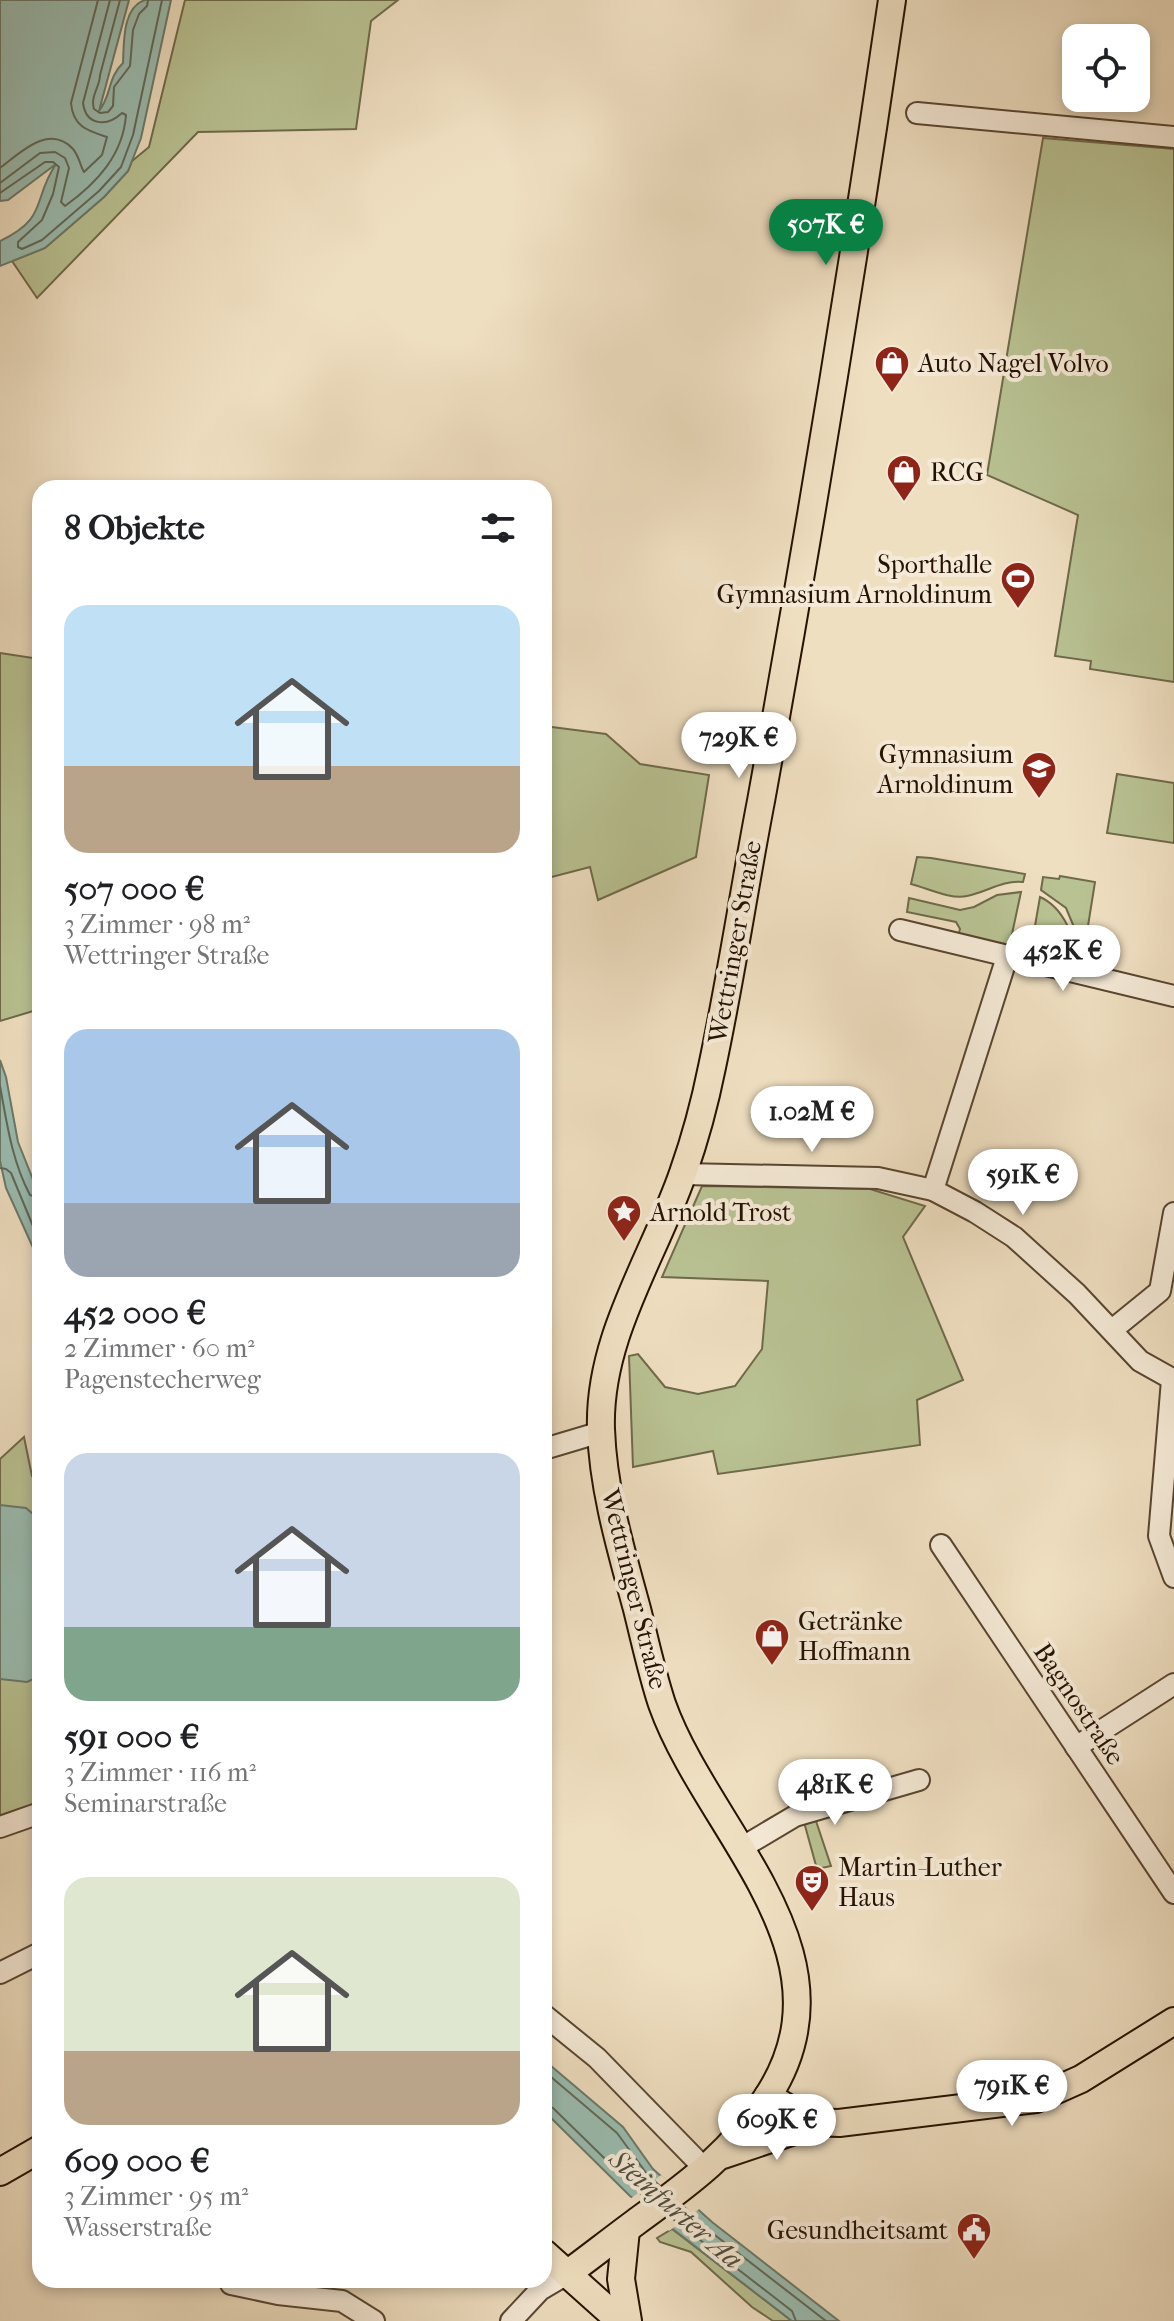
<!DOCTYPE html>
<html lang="de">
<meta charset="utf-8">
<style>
:root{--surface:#fff;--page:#f2f2f2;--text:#202124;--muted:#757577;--accent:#0b8043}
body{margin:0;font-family:"IM FELL French Canon",serif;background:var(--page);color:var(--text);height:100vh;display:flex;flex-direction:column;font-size:30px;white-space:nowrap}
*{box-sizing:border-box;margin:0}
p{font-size:26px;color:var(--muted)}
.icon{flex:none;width:44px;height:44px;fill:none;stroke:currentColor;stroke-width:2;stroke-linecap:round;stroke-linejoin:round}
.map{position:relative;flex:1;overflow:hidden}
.panel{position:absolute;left:32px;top:480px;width:520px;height:1808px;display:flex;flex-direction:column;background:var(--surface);border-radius:24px;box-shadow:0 4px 12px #0003}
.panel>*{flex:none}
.controls{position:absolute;left:1062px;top:24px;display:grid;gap:16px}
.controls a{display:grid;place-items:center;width:88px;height:88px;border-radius:16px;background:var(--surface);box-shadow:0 4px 12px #0003;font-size:40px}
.price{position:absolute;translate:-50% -68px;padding:0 18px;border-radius:28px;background:#fff;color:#222;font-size:26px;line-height:52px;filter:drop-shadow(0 2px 4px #0008)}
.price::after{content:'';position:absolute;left:50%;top:48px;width:24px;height:18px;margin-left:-12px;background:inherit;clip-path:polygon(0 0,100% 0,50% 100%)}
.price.on{background:var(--accent);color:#fff}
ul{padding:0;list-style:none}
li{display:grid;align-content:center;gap:16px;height:424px;padding:0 32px}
li span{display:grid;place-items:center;height:248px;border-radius:24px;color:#555}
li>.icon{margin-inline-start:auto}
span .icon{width:144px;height:144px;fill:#fffc;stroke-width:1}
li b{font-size:34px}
h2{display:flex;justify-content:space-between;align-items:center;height:96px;padding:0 32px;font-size:34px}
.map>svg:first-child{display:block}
.green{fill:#b9c293;stroke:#6f6a4a;stroke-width:2}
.water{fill:#9abdb1;stroke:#6b796a;stroke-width:2}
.pier{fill:#efdfc1}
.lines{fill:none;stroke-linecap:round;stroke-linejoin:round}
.shore{stroke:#606858;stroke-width:2}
.minor-casing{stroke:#584530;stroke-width:24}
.major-casing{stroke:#251200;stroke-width:30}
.minor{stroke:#f5ead7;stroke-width:20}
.major{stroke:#efdfc1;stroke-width:26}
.labels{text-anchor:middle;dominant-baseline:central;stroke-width:8;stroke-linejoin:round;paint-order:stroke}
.poi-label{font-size:26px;fill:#251200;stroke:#f5ead7;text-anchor:start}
.street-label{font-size:26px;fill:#251200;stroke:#f5ead7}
.water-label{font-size:28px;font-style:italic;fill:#4e4e3e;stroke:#f5ead7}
</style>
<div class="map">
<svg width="1174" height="2321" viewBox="0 0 1174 2321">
<rect width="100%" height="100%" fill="#efdfc1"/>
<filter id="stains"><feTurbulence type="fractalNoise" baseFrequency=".0025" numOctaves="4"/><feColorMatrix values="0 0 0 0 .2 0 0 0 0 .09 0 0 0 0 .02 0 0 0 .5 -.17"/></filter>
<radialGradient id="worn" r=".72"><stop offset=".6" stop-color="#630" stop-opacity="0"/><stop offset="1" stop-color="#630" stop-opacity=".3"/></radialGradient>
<g class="green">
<polygon points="185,0 398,0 371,21 356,129 198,132 37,298 12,261 45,248 104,197 128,171 132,161 149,147"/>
<polygon points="1043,138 1174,149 1174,682 1090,669 1091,661 1055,656 1078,515 987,475"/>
<polygon points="0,653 40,659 40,1009 0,1021"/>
<polygon points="544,726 606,734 640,764 709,775 696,857 598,900 590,867 544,879"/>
<polygon points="1117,774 1174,783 1174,843 1107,833"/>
<path d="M917 857 931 858 1025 874 1023 882C1002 880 987 892 967 896 951 900 927 888 911 884Z"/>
<polygon points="1060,876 1095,882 1084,951 1066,908 1041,890 1043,877 1059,879"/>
<polygon points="1021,892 1009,948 958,936 960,929 956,922 907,912 909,898 960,910 974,907 997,895"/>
<path d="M1040 897C1061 906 1081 941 1072 963L1040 955 1032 943Z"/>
<polygon points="702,1186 870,1189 925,1206 903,1237 963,1380 917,1400 920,1445 718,1474 713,1451 633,1467 629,1356 638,1354 665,1387 698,1394 735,1386 762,1349 768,1281 662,1277"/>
<polygon points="24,1437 32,1476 40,1485 40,1806 0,1820 0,1459"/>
<polygon points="815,1818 831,1866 817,1869 804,1822"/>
<polygon points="672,2229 792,2321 773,2321 752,2307 691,2252 660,2242 657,2238"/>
</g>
<g class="water">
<path d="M0 0H129L99 111C112 95 107 78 123 63 124 44 122 7 145 0 152 0 163 0 171 0L141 138 128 171 104 197 45 248 0 266V241C49 218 32 199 56 164L8 200 0 201Z"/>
<polygon points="0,1060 6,1077 18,1142 40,1197 40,1263 6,1188 0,1161"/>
<polygon points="0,1505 26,1508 40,1520 40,1676 27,1682 0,1679"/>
<polygon points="544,2060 623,2127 653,2169 712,2222 839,2321 792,2321 630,2196 544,2111"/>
</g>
<polygon class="pier" points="661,2175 702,2207 669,2231 629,2200"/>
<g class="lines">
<g class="shore">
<path d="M120 0 100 75C100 87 90 96 94 109L100 113 108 112 113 106 114 87 130 66 133 30 139 14 147 6 148 0"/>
<path d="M0 168C20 153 49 123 73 149 79 156 80 165 84 172L102 155 107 137C88 131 73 127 71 103L98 0"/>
<path d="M0 183 40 153 55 152 65 158 69 168 61 202 65 206C97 183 123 155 126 115L122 113C107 127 86 126 83 103L110 0"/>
<polyline points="0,193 45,162 53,162 59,167 53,194 42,220 18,242 18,247 22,249 42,240 99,191 121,167 133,135 162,0"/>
<path d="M0 1086C7 1124 12 1161 30 1195L40 1198"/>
<polyline points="0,1168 6,1169 11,1173 40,1243"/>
<polyline points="544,2071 617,2133 647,2174 660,2186"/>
<polyline points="544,2105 553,2108 644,2197"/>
<polyline points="683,2206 707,2229 826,2321"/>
<polyline points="669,2216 792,2311 796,2321"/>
</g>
<defs>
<g id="minor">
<polyline points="917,113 1174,137"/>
<polyline points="900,930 1174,996"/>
<polyline points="683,1174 878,1178 933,1190 975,1212 1014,1237 1077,1294 1140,1361 1174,1380"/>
<polyline points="933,1190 1007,957"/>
<polyline points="1112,1330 1160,1291 1174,1213"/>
<polyline points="1172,1380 1159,1536 1174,1577"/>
<polyline points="544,1449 601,1432"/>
<polyline points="941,1545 1174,1893"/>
<polyline points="1076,1747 1174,1684"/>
<polyline points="0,1827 40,1813"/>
<polyline points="741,1848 795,1816 919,1780"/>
<polyline points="0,1973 40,1953"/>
<polyline points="544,2015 597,2058 706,2170"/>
<polyline points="231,2284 278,2294 342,2301 374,2321"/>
<polyline points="511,2321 540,2290 567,2274"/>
</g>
<g id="major">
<path d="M768 2096C795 2112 806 2123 839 2123L1036 2099 1081 2079 1174 2021"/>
<polyline points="723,2155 818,2123"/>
<polyline points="0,2172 40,2149"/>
<polyline points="626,2230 621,2279 628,2321"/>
<polyline points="544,2253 620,2321"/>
<path d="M567 2274C590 2257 613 2239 636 2222 688 2184 733 2152 768 2096 860 1953 707 1831 662 1704 652 1674 645 1641 637 1609 621 1550 603 1490 601 1429 598 1337 654 1257 683 1173 695 1139 705 1102 712 1067 731 978 744 889 761 801 809 535 853 268 892 0"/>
</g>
</defs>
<use href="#minor" class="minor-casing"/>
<use href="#major" class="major-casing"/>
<use href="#minor" class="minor"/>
<use href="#major" class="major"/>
</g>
<defs>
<symbol id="shop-pin" viewBox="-11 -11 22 30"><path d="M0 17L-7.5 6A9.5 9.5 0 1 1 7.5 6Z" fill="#8f2418" stroke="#f5ead7"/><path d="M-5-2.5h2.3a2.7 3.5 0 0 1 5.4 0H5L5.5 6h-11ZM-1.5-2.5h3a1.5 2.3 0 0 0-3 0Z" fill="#fff"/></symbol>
<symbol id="stadium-pin" viewBox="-11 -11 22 30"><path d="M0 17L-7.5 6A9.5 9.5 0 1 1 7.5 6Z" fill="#8f2418" stroke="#f5ead7"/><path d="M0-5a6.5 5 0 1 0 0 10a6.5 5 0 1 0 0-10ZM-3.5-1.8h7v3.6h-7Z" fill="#fff"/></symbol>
<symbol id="school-pin" viewBox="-11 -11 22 30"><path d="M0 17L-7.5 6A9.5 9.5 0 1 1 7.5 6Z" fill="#8f2418" stroke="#f5ead7"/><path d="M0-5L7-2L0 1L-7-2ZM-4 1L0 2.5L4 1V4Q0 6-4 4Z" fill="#fff"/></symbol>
<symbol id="sight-pin" viewBox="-11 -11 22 30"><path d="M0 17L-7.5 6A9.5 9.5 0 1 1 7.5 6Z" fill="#8f2418" stroke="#f5ead7"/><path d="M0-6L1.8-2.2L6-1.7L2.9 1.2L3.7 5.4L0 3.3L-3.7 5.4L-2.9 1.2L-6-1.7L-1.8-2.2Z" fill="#fff"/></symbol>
<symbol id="theatre-pin" viewBox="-11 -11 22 30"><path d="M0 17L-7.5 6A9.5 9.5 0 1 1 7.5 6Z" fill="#8f2418" stroke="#f5ead7"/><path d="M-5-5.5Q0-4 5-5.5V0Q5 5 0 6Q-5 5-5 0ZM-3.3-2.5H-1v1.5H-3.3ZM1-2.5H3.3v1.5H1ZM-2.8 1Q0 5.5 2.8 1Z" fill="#fff"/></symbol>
<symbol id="civic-pin" viewBox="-11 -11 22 30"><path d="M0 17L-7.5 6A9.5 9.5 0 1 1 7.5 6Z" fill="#8f2418" stroke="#f5ead7"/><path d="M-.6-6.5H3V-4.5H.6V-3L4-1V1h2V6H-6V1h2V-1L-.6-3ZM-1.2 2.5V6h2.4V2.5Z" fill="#fff"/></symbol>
</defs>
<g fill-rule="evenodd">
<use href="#shop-pin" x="872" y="343" width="40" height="54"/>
<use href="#shop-pin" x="884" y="452" width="40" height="54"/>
<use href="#stadium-pin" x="998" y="559" width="40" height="54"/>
<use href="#school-pin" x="1019" y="749" width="40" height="54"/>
<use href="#sight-pin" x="604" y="1192" width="40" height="54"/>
<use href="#shop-pin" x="752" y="1616" width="40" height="54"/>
<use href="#theatre-pin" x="792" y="1862" width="40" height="54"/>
<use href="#civic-pin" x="954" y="2210" width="40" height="54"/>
</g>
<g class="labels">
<g class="poi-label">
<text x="918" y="363">Auto Nagel Volvo</text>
<text x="930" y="472">RCG</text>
<text x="992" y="564" text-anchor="end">Sporthalle<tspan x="992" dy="30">Gymnasium Arnoldinum</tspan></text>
<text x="1013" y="754" text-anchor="end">Gymnasium<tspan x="1013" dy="30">Arnoldinum</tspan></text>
<text x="650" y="1212">Arnold Trost</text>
<text x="798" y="1621">Getränke<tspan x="798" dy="30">Hoffmann</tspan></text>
<text x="838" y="1867">Martin-Luther<tspan x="838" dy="30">Haus</tspan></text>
<text x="948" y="2230" text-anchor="end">Gesundheitsamt</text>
</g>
<g class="street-label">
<text transform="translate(735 942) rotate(-80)">Wettringer Straße</text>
<text transform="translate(634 1589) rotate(76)">Wettringer Straße</text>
<text transform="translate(1079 1704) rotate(56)">Bagnostraße</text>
</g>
<g class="water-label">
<text transform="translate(676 2209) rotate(41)">Steinfurter Aa</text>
</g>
</g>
<rect width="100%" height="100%" filter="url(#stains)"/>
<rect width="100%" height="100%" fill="url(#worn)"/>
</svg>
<div class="controls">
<a><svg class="icon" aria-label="locate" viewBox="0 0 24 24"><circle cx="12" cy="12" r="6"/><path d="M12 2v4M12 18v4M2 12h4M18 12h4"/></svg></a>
</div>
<b class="price on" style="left:826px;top:267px">507K €</b>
<b class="price" style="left:739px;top:780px">729K €</b>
<b class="price" style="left:1063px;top:993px">452K €</b>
<b class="price" style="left:812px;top:1154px">1.02M €</b>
<b class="price" style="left:1023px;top:1217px">591K €</b>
<b class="price" style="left:835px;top:1827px">481K €</b>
<b class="price" style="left:1012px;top:2128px">791K €</b>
<b class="price" style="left:777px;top:2162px">609K €</b>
<section class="panel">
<h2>8 Objekte<svg class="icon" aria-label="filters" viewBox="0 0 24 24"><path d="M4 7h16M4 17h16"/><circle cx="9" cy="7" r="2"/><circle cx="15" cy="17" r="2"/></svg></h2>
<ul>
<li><span style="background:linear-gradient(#bfe0f5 65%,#b9a48a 0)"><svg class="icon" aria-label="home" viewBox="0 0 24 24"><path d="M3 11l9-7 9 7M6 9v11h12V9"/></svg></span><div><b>507 000 €</b><p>3 Zimmer · 98 m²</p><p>Wettringer Straße</p></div></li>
<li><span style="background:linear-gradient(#a9c7e8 70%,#9aa5b1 0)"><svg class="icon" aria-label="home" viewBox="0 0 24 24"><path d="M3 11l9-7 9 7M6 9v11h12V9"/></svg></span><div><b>452 000 €</b><p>2 Zimmer · 60 m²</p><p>Pagenstecherweg</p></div></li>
<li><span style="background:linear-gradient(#c9d6e8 70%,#7fa58c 0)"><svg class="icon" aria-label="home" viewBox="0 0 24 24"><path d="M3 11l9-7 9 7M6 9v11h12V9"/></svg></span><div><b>591 000 €</b><p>3 Zimmer · 116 m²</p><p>Seminarstraße</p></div></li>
<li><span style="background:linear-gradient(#dfe7d0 70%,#b9a48a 0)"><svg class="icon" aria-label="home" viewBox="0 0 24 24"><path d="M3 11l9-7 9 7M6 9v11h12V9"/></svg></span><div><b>609 000 €</b><p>3 Zimmer · 95 m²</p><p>Wasserstraße</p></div></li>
</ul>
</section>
</div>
